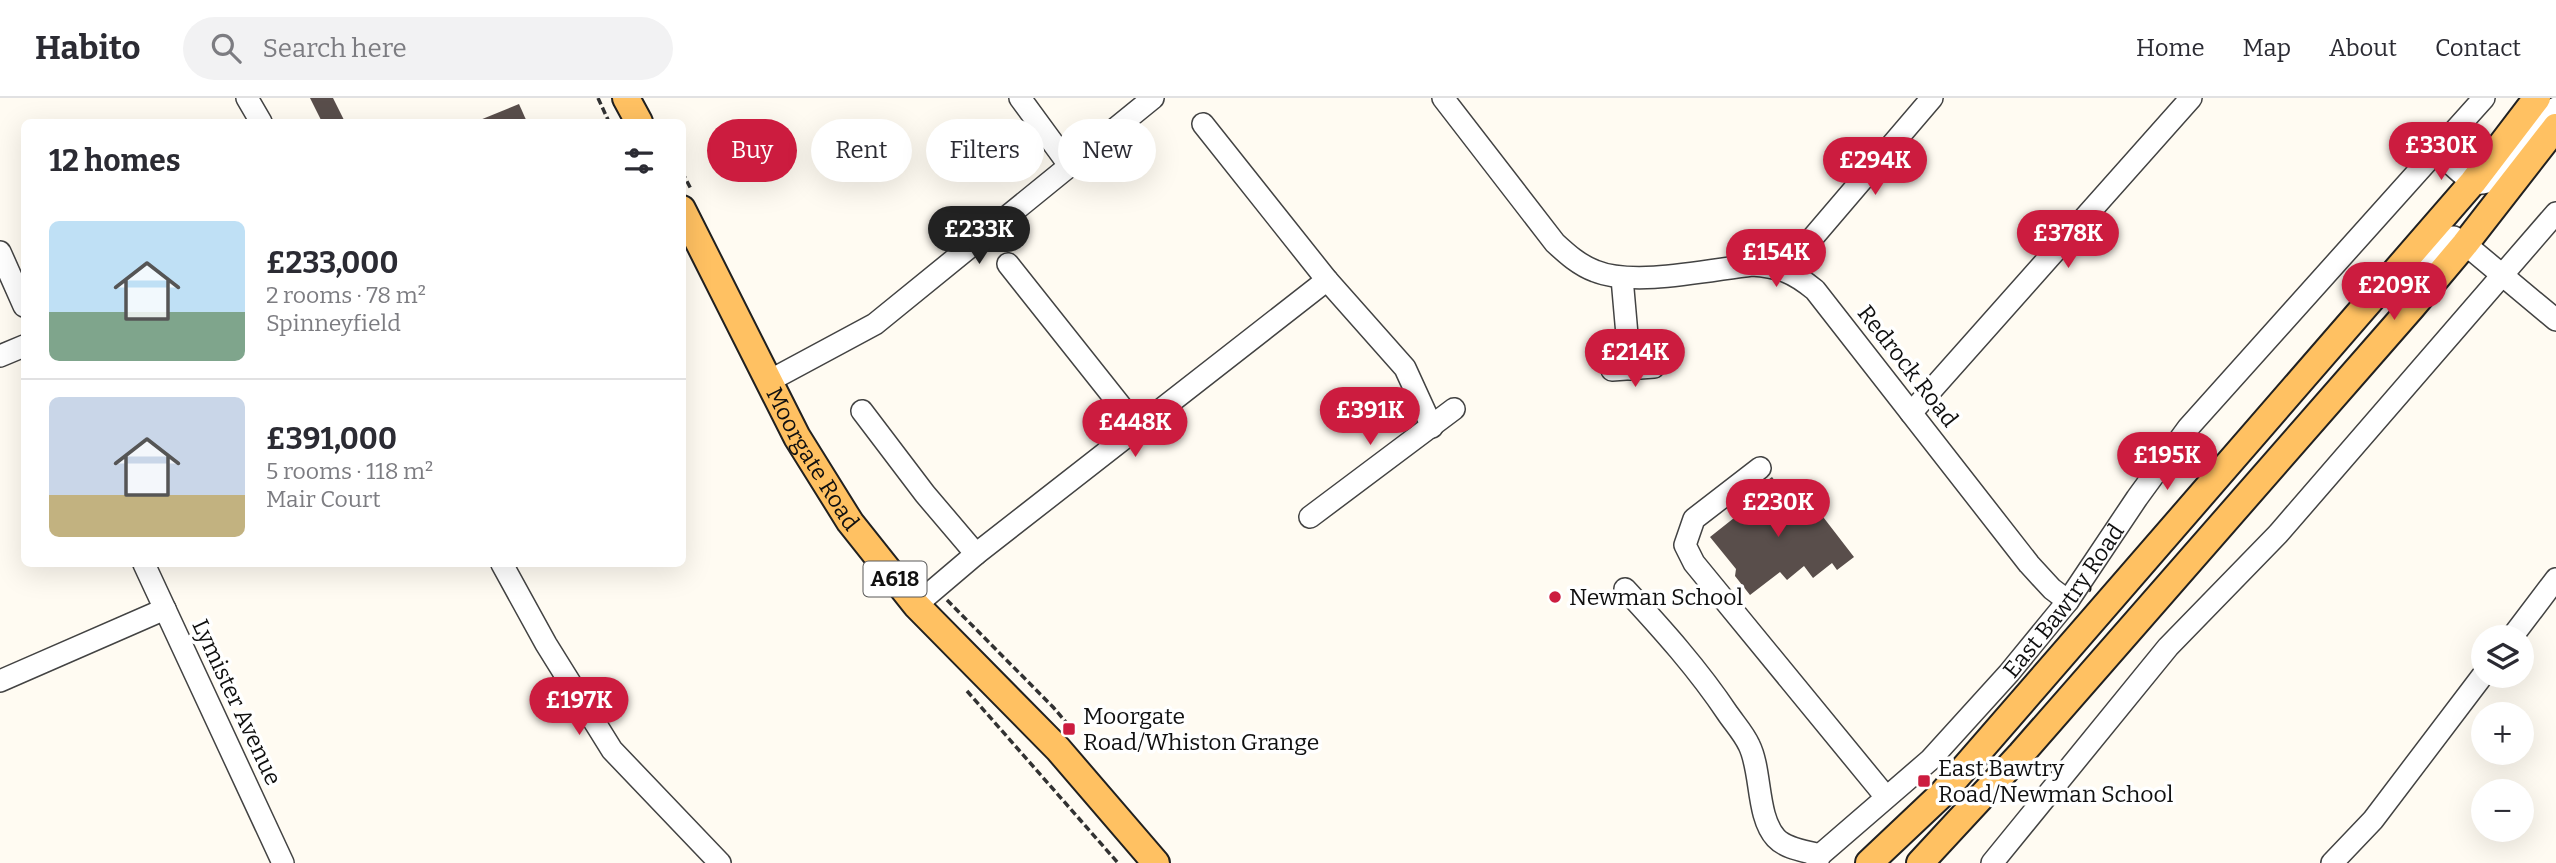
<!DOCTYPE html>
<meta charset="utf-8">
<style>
:root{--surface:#fff;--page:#f2f2f3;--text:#2b2b33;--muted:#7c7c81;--line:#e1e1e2;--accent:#cc1c3f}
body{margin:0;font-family:Bitter,serif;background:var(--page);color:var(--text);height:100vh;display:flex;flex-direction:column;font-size:26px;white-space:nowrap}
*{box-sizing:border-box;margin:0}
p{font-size:23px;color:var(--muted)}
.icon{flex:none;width:38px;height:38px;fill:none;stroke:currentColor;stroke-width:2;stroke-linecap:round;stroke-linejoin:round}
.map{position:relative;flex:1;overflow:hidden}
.drawer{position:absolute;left:21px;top:21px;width:665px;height:448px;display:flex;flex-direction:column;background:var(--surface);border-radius:10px;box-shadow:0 7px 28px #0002}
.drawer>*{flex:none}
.banner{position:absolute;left:707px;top:21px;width:665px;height:63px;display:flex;gap:14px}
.buttons{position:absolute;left:2471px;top:527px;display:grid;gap:14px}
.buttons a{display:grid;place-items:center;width:63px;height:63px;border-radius:50%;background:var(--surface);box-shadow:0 7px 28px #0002;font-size:35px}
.price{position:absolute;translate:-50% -60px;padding:0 16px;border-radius:24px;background:var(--accent);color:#fff;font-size:23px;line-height:46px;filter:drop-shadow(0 2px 4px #0008)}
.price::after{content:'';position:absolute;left:50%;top:42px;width:21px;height:16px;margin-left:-10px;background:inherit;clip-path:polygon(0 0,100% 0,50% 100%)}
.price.selected{background:#222;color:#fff}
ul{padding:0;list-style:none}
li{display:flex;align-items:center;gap:21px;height:175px;padding:0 28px}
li+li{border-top:2px solid var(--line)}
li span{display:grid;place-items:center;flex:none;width:196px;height:140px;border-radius:10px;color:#555}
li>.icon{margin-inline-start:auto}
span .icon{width:84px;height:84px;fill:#fffc;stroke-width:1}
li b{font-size:30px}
h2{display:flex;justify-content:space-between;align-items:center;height:84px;padding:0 28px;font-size:30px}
.pill{padding:0 24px;border-radius:32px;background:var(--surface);box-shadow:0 7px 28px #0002;font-size:24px;line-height:63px}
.pill.selected{background:var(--accent);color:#fff}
header{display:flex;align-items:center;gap:42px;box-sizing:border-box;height:98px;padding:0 35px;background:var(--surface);border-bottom:2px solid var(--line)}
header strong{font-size:33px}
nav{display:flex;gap:38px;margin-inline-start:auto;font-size:24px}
.search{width:490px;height:63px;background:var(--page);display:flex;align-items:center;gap:18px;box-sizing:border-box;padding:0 24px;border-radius:38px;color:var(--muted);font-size:26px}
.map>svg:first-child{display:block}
.building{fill:#594e4b}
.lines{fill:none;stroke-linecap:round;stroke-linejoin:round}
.minor-casing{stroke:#434343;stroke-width:24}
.major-casing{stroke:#212121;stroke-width:30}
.path{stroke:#323232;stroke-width:3.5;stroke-dasharray:7 3.5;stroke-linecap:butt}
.minor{stroke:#fff;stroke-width:21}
.major{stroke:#ffc162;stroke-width:26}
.poi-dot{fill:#cc1c3f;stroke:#fff;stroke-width:2.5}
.labels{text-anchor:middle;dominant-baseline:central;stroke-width:7;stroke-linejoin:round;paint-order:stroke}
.shield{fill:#fff;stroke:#585858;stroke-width:2}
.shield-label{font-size:21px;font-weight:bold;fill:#101010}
.street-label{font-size:23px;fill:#101010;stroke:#fff}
.poi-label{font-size:23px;fill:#101010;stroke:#fff;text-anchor:start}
</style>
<header>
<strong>Habito</strong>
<div class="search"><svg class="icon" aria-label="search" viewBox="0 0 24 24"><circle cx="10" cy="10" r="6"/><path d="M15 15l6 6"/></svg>Search here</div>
<nav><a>Home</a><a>Map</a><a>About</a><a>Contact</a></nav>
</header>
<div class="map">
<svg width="2556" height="765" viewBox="0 0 2556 765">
<rect width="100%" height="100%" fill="#fffbf2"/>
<g class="building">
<polygon points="310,0 333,0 345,24 322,24"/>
<polygon points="519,6 527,24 475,24"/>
<polygon points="1772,379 1798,412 1810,402 1854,459 1837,472 1832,465 1813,480 1804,468 1787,482 1780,474 1750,497 1735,478 1736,471 1710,439 1739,416 1732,408"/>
</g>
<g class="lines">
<defs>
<g id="minor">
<polyline points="247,0 261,24"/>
<polyline points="1020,0 1069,67"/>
<path d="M1443 0 1555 145C1567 156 1579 167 1595 173 1634 189 1709 172 1752 167 1780 169 1793 174 1815 192L2029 466 2052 491 2068 503"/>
<polyline points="1203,26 1327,182 1405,270 1432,329"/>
<path d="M2436 52C2447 61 2461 78 2474 84 2501 95 2541 29 2556 10"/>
<polyline points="0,154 24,208"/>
<polyline points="1008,166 1139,331"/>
<polyline points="1787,172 1803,151 1932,0"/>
<polyline points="1622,180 1630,271"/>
<polyline points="2392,196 2445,140 2454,139 2465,146 2556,222"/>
<polyline points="0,258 24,248"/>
<polyline points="1612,272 1654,269"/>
<polyline points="769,283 875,226 1153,0"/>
<polyline points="862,313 925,396 976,456"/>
<polyline points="1911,315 2191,0"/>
<polyline points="1760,370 1694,421 1685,447 1694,465 1886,699"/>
<polyline points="1310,419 1454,311"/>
<polyline points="144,466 283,765"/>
<polyline points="502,466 546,546 612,652 720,765"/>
<path d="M1625 491C1662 531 1698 571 1728 616 1735 626 1744 636 1749 647 1762 673 1756 718 1776 740 1786 751 1806 753 1820 757"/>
<polyline points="916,507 976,456 1327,182"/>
<polyline points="2512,539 2556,481"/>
<polyline points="0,583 165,511"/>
<path id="s1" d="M1817 765 1820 757 1930 662 2009 575 2068 503 2137 400 2188 330 2484 0"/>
<polyline points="1992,765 2168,549 2278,436 2556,115"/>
<polyline points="2332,765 2373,722 2483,577"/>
</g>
<g id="major">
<polyline points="626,0 639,24"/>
<path id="s2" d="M682 111 797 339 850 424 916 507 1058 651 1156 765"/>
<polyline points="1869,765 1941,697 2473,84 2537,0"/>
<polyline points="1920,765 2021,656 2412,209 2465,146 2556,29"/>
</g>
</defs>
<use href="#minor" class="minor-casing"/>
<use href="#major" class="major-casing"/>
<g class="path">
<polyline points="598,0 609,24"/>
<polyline points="682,74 691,91"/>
<polyline points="947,502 1053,609 1071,630"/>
<polyline points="967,593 1118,765"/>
</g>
<use href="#minor" class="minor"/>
<use href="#major" class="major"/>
</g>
<g class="poi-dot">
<circle cx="1555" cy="499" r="7"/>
<rect x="1062" y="624" width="14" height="14" rx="3.5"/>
<rect x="1917" y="676" width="14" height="14" rx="3.5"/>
</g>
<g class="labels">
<rect class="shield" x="863.5" y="463.5" width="63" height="35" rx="5"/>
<g class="shield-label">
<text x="895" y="481">A618</text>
</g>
<g class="street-label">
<text transform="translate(1908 268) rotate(52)">Redrock Road</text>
<text stroke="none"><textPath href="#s2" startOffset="282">Moorgate Road</textPath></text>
<text stroke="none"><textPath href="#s1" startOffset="362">East Bawtry Road</textPath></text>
<text transform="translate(237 604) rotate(65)">Lymister Avenue</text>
</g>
<g class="poi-label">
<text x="1569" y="499">Newman School</text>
<text x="1083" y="618">Moorgate<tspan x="1083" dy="26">Road/Whiston Grange</tspan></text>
<text x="1938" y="670">East Bawtry<tspan x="1938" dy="26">Road/Newman School</tspan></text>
</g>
</g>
</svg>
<div class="buttons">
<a><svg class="icon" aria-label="layers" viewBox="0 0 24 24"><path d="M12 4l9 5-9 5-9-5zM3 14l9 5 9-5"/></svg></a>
<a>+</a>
<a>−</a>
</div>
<b class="price" style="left:2441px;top:84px">£330K</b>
<b class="price" style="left:1875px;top:99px">£294K</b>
<b class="price selected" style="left:979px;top:168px">£233K</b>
<b class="price" style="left:2068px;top:172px">£378K</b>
<b class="price" style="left:1776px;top:191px">£154K</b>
<b class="price" style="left:2394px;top:224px">£209K</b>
<b class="price" style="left:1635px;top:291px">£214K</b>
<b class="price" style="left:1370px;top:349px">£391K</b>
<b class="price" style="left:1135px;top:361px">£448K</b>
<b class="price" style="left:2167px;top:394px">£195K</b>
<b class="price" style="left:1778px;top:441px">£230K</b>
<b class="price" style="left:579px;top:639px">£197K</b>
<div class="banner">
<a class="pill selected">Buy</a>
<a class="pill">Rent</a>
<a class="pill">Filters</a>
<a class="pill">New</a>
</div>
<section class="drawer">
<h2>12 homes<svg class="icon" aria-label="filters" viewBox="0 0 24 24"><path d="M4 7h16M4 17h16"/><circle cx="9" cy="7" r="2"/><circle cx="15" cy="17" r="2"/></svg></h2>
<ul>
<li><span style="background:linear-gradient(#bfe0f5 65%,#7fa58c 0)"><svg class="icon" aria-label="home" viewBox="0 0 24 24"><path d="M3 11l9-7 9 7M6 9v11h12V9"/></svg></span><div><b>£233,000</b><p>2 rooms · 78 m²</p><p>Spinneyfield</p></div></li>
<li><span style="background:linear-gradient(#c9d6e8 70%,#c2b280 0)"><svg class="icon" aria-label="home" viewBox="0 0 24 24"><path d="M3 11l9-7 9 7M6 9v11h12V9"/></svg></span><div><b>£391,000</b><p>5 rooms · 118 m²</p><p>Mair Court</p></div></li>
</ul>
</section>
</div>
